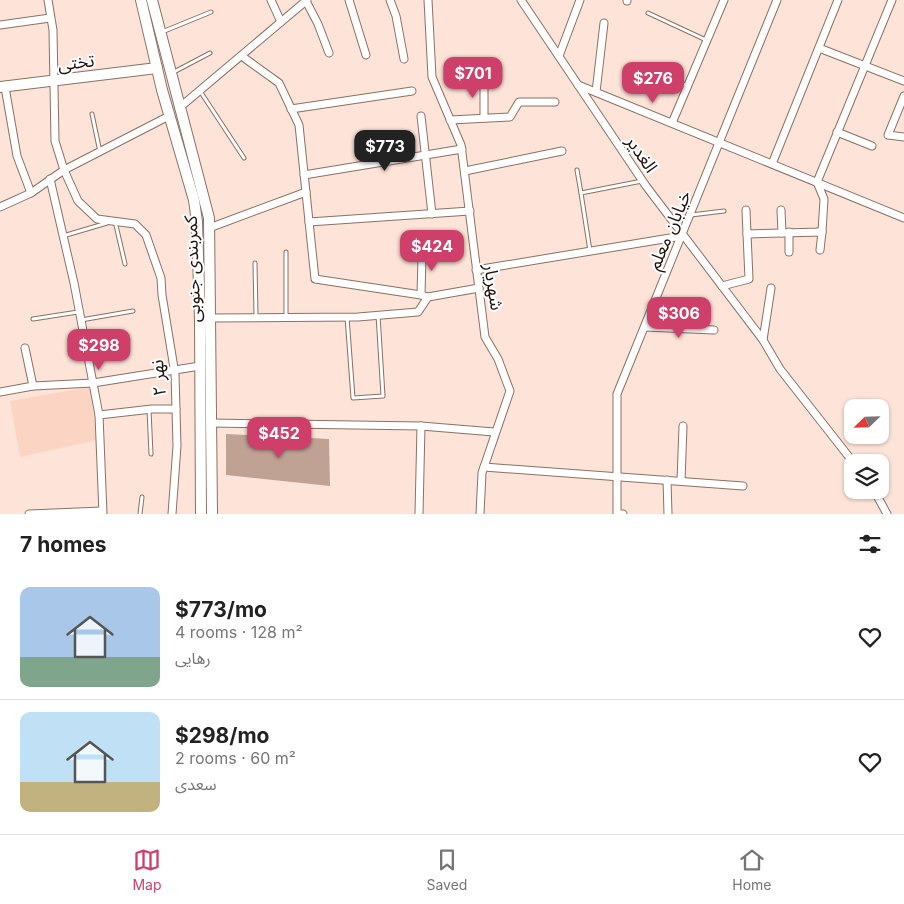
<!DOCTYPE html>
<meta charset="utf-8">
<style>
:root{--surface:#fff;--page:#f2f2f2;--text:#222;--muted:#767676;--line:#e0e0e0;--accent:#ce406a}
body{margin:0;font-family:Inter,"Noto Sans Arabic",sans-serif;background:var(--page);color:var(--text);height:100vh;display:flex;flex-direction:column;font-size:19px;white-space:nowrap}
*{box-sizing:border-box;margin:0}
p{font-size:16px;color:var(--muted)}
.icon{flex:none;width:28px;height:28px;fill:none;stroke:currentColor;stroke-width:2;stroke-linecap:round;stroke-linejoin:round}
.map{position:relative;height:514px;overflow:hidden}
.drawer{display:flex;flex-direction:column;background:var(--surface);flex:1}
.drawer>*{flex:none}
.needle{width:32px;rotate:247deg}
.tools{position:absolute;left:844px;top:399px;display:grid;gap:10px}
.tools a{display:grid;place-items:center;width:45px;height:45px;border-radius:10px;background:var(--surface);box-shadow:0 1px 4px #0004;font-size:25px}
.price{position:absolute;translate:-50% -42px;padding:0 11px;border-radius:10px;background:var(--accent);color:#fff;font-size:16px;line-height:32px;filter:drop-shadow(0 1px 2px #0008)}
.price::after{content:'';position:absolute;left:50%;top:30px;width:15px;height:11px;margin-left:-8px;background:inherit;clip-path:polygon(0 0,100% 0,50% 100%)}
.price.selected{background:#222;color:#fff}
ul{padding:0;list-style:none}
li{display:flex;align-items:center;gap:15px;height:125px;padding:0 20px}
li+li{border-top:1px solid var(--line)}
li span{display:grid;place-items:center;flex:none;width:140px;height:100px;border-radius:10px;color:#555}
li>.icon{margin-inline-start:auto}
span .icon{width:60px;height:60px;fill:#fffc;stroke-width:1}
li b{font-size:21px}
h2{display:flex;justify-content:space-between;align-items:center;height:60px;padding:0 20px;font-size:21px}
.menu{display:flex;justify-content:space-around;align-items:center;height:70px;border-top:1px solid var(--line);background:var(--surface);font-size:14px;color:var(--muted)}
.menu a{display:grid;justify-items:center;gap:2px}
.menu .selected{color:var(--accent)}
.map>svg:first-child{display:block}
.built{fill:#fcd4c4}
.building{fill:#c0a295}
.lines{fill:none;stroke-linecap:round;stroke-linejoin:round}
.service-casing{stroke:#8c7064;stroke-width:5}
.minor-casing{stroke:#8c7064;stroke-width:9}
.secondary-casing{stroke:#8c7064;stroke-width:12}
.primary-casing{stroke:#8c7064;stroke-width:12}
.service{stroke:#fff;stroke-width:3}
.minor{stroke:#fff;stroke-width:7}
.secondary{stroke:#fff;stroke-width:10}
.primary{stroke:#fff;stroke-width:10}
.labels{text-anchor:middle;dominant-baseline:central;stroke-width:4;stroke-linejoin:round;paint-order:stroke}
.street-label{font-size:18px;fill:#1f1410;stroke:#fff}
</style>
<div class="map">
<svg width="904" height="514" viewBox="0 0 904 514">
<rect width="100%" height="100%" fill="#fde3d8"/>
<polygon class="built" points="90,387 97,440 20,457 10,401"/>
<polygon class="building" points="226,434 329,439 330,486 226,475"/>
<g class="lines">
<defs>
<g id="service">
<polyline points="648,13 706,40"/>
<polyline points="162,32 211,12"/>
<polyline points="643,68 687,86"/>
<polyline points="172,73 210,53"/>
<polyline points="200,91 244,158"/>
<polyline points="92,114 100,152"/>
<polyline points="577,170 581,193"/>
<polyline points="691,215 724,211"/>
<polyline points="115,221 125,264"/>
<polyline points="63,236 107,223"/>
<polyline points="590,251 581,193 642,181"/>
<polyline points="286,252 286,317"/>
<polyline points="255,263 256,317"/>
<polyline points="347,317 353,398 383,396 378,315"/>
<polyline points="33,319 78,312"/>
<polyline points="81,320 133,311"/>
<polyline points="149,410 151,454"/>
<polyline points="140,514 142,497"/>
</g>
<g id="minor">
<polyline points="48,0 53,30 55,141 64,170 78,201 97,219 135,224 146,235 161,278 162,295 175,374 177,446 172,514"/>
<polyline points="271,0 281,22"/>
<polyline points="349,0 366,55"/>
<polyline points="390,0 396,16 404,59"/>
<polyline points="428,0 432,77 461,145 485,337 498,359 510,391 482,473 480,514"/>
<polyline points="521,0 646,186 763,340 780,369 853,462"/>
<polyline points="306,1 318,24 329,53"/>
<polyline points="627,1 627,0"/>
<polyline points="0,25 50,18"/>
<polyline points="819,48 904,81"/>
<polyline points="559,56 580,0"/>
<polyline points="243,57 279,83 299,125 315,279 421,295"/>
<polyline points="484,80 484,118"/>
<polyline points="578,85 904,218"/>
<polyline points="5,87 17,156 31,193"/>
<polyline points="596,92 604,23"/>
<polyline points="904,96 888,135 904,137"/>
<polyline points="179,108 307,0"/>
<polyline points="291,109 412,91"/>
<polyline points="421,116 432,214"/>
<polyline points="450,120 510,117 519,102 555,102"/>
<polyline points="672,123 724,0"/>
<polyline points="837,132 872,146"/>
<polyline points="772,164 838,0"/>
<polyline points="465,171 562,151"/>
<polyline points="304,175 462,149"/>
<polyline points="50,179 74,283 99,415 103,514"/>
<polyline points="0,207 31,193 64,170 169,116"/>
<polyline points="746,210 747,234 750,234"/>
<polyline points="781,210 782,233"/>
<polyline points="309,222 470,211"/>
<polyline points="209,228 306,192"/>
<polyline points="789,232 789,252"/>
<polyline points="818,232 822,232 820,250"/>
<polyline points="422,257 421,295 428,297 479,288"/>
<polyline points="476,270 682,236"/>
<polyline points="722,286 749,279 747,234 822,232 824,199 817,182 892,0"/>
<polyline points="211,318 358,317 418,312 428,297"/>
<polyline points="645,327 714,330"/>
<polyline points="763,340 771,288"/>
<polyline points="25,348 33,386"/>
<polyline points="0,392 33,386 93,383 200,366"/>
<polyline points="99,415 152,409 176,409"/>
<polyline points="211,423 421,426 494,432"/>
<polyline points="484,467 743,486"/>
<polyline points="667,480 668,514"/>
<polyline points="681,481 683,426"/>
<polyline points="874,490 887,514"/>
<polyline points="29,514 102,511"/>
<polyline points="419,514 421,426"/>
<polyline points="623,514 617,514 617,394 777,0"/>
</g>
<polyline id="secondary" points="0,87 157,68"/>
<g id="primary">
<polyline points="141,0 162,90 194,200 197,222 200,320 201,514"/>
<polyline points="152,0 209,218 212,514"/>
</g>
</defs>
<use href="#service" class="service-casing"/>
<use href="#minor" class="minor-casing"/>
<use href="#secondary" class="secondary-casing"/>
<use href="#primary" class="primary-casing"/>
<use href="#service" class="service"/>
<use href="#minor" class="minor"/>
<use href="#secondary" class="secondary"/>
<use href="#primary" class="primary"/>
</g>
<g class="labels">
<g class="street-label">
<text transform="translate(76 62) rotate(-7)">تختی</text>
<text transform="translate(642 154) rotate(56)">الغدیر</text>
<text transform="translate(669 230) rotate(-67)">خیابان معلم</text>
<text transform="translate(192 269) rotate(-92)">کمربندی جنوبی</text>
<text transform="translate(494 287) rotate(81)">شهریار</text>
<text transform="translate(158 378) rotate(-95)">نهر ۲</text>
</g>
</g>
</svg>
<div class="tools">
<a><svg class="needle" viewBox="-14 -14 28 28"><path d="M0-13l5 13h-10z" fill="#e53935"/><path d="M0 13l5-13h-10z" fill="#767676"/></svg></a>
<a><svg class="icon" aria-label="layers" viewBox="0 0 24 24"><path d="M12 4l9 5-9 5-9-5zM3 14l9 5 9-5"/></svg></a>
</div>
<b class="price" style="left:473px;top:99px">$701</b>
<b class="price" style="left:653px;top:104px">$276</b>
<b class="price selected" style="left:385px;top:172px">$773</b>
<b class="price" style="left:432px;top:272px">$424</b>
<b class="price" style="left:679px;top:339px">$306</b>
<b class="price" style="left:99px;top:371px">$298</b>
<b class="price" style="left:279px;top:459px">$452</b>
</div>
<section class="drawer">
<h2>7 homes<svg class="icon" aria-label="filters" viewBox="0 0 24 24"><path d="M4 7h16M4 17h16"/><circle cx="9" cy="7" r="2"/><circle cx="15" cy="17" r="2"/></svg></h2>
<ul>
<li><span style="background:linear-gradient(#a9c7e8 70%,#7fa58c 0)"><svg class="icon" aria-label="home" viewBox="0 0 24 24"><path d="M3 11l9-7 9 7M6 9v11h12V9"/></svg></span><div><b>$773/mo</b><p>4 rooms · 128 m²</p><p>رهایی</p></div><svg class="icon" aria-label="heart" viewBox="0 0 24 24"><path d="M12 20l-8-8c-3-5 5-10 8-4 3-6 11-1 8 4z"/></svg></li>
<li><span style="background:linear-gradient(#bfe0f5 70%,#c2b280 0)"><svg class="icon" aria-label="home" viewBox="0 0 24 24"><path d="M3 11l9-7 9 7M6 9v11h12V9"/></svg></span><div><b>$298/mo</b><p>2 rooms · 60 m²</p><p>سعدی</p></div><svg class="icon" aria-label="heart" viewBox="0 0 24 24"><path d="M12 20l-8-8c-3-5 5-10 8-4 3-6 11-1 8 4z"/></svg></li>
</ul>
</section>
<nav class="menu">
<a class="selected"><svg class="icon" aria-label="map" viewBox="0 0 24 24"><path d="M3 6l6-2 6 2 6-2v14l-6 2-6-2-6 2zM9 4v14M15 6v14"/></svg>Map</a>
<a><svg class="icon" aria-label="saved" viewBox="0 0 24 24"><path d="M7 4h10v16l-5-4-5 4z"/></svg>Saved</a>
<a><svg class="icon" aria-label="home" viewBox="0 0 24 24"><path d="M3 11l9-7 9 7M6 9v11h12V9"/></svg>Home</a>
</nav>
